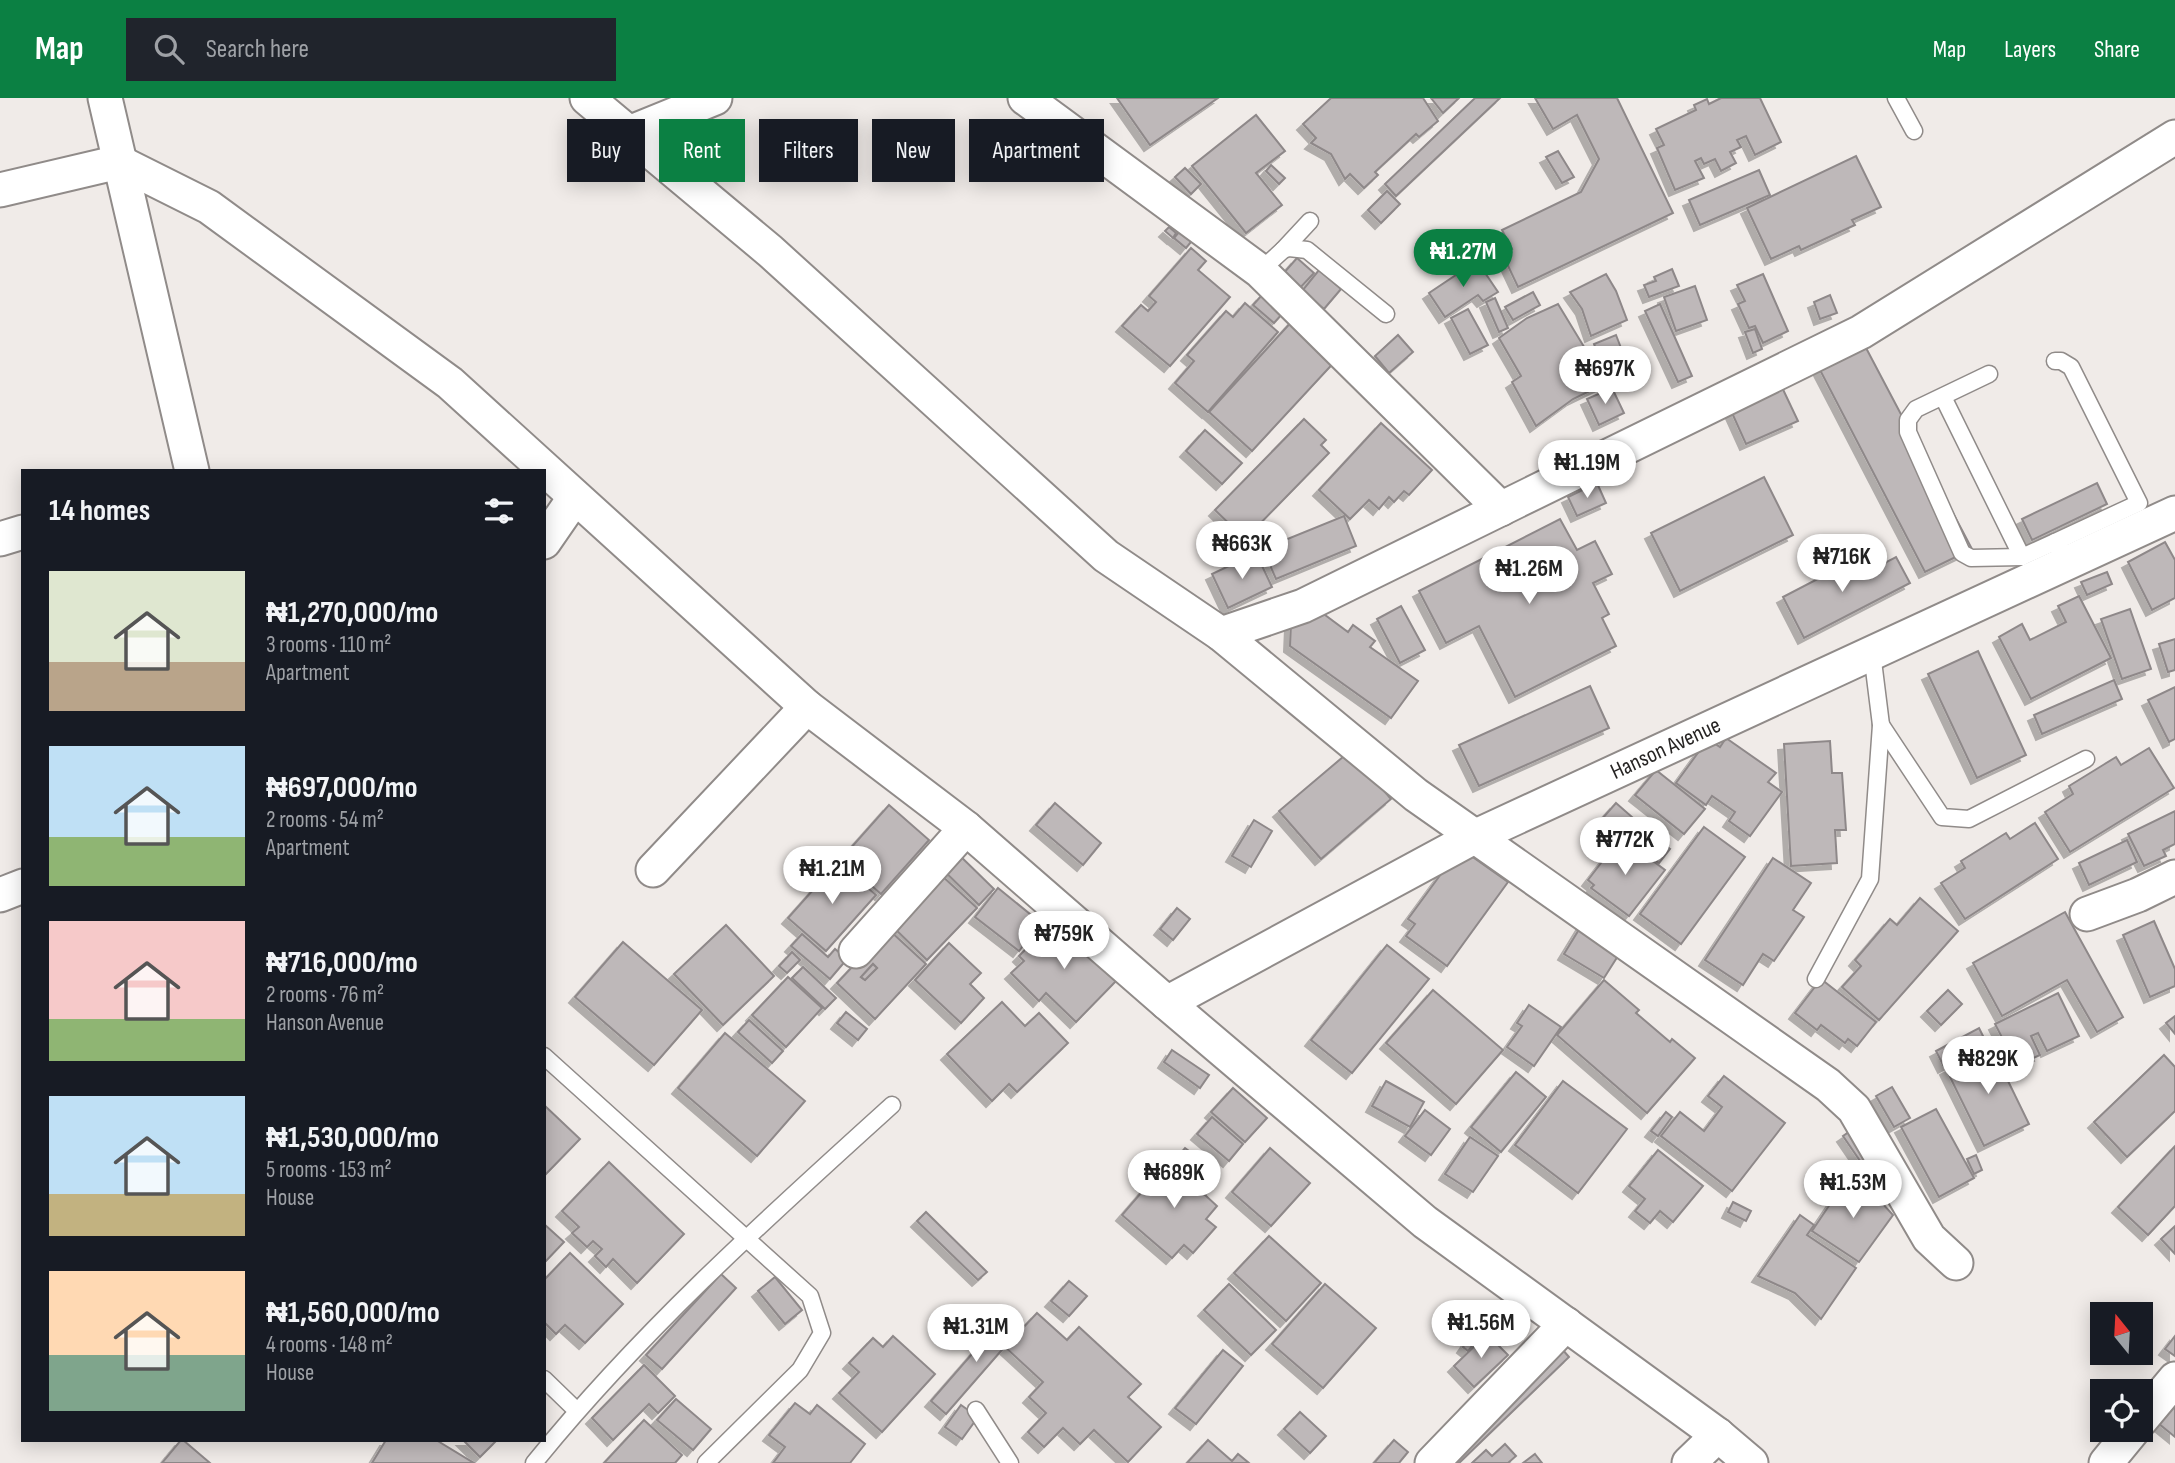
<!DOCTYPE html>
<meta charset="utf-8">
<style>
:root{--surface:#171b24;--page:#20242c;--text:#f1f3f6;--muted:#9ea1a6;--accent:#0b8043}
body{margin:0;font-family:"Sofia Sans Condensed",sans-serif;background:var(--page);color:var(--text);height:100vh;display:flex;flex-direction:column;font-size:26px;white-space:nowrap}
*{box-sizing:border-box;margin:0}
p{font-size:23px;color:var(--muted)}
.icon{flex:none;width:38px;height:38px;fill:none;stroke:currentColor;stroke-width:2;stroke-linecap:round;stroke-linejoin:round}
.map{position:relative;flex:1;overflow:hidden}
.sheet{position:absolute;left:21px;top:371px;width:525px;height:973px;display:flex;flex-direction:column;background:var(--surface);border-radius:0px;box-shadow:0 4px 18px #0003}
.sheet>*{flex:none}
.top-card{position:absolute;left:567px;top:21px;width:665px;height:63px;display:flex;gap:14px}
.needle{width:46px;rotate:342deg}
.fabs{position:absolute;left:2090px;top:1204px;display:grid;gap:14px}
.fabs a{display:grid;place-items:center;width:63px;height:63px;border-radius:0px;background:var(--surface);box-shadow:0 4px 18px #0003;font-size:35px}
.price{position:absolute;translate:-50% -60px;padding:0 16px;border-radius:24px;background:#fff;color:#222;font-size:23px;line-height:46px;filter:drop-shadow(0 2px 4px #0008)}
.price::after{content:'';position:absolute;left:50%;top:42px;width:21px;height:16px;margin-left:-10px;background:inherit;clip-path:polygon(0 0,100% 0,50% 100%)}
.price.current{background:var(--accent);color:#fff}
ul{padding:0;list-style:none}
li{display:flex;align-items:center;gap:21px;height:175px;padding:0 28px}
li span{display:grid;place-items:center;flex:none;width:196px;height:140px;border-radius:0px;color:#555}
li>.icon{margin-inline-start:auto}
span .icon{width:84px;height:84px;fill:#fffc;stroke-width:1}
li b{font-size:30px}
h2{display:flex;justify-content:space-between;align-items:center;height:84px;padding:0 28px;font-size:30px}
.pill{padding:0 24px;border-radius:0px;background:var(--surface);box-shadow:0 4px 18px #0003;font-size:24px;line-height:63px}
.pill.current{background:var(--accent);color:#fff}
header{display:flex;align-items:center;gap:42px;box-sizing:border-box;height:98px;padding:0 35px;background:var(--accent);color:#fff}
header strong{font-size:33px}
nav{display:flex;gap:38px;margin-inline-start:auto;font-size:24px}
.search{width:490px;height:63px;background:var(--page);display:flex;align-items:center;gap:18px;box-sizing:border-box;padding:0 24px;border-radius:0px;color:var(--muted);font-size:26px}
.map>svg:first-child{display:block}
.building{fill:#beb8b9;stroke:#8e8889;stroke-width:2;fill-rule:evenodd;filter:url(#shadow)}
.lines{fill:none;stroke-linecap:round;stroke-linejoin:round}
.service-casing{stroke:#908b89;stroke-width:19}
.minor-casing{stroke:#908b89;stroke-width:37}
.service{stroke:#fff;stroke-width:16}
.minor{stroke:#fff;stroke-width:33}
.labels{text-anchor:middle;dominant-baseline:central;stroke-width:5;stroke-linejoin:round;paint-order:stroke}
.street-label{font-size:23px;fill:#272524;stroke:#f0ebe8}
</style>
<header>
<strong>Map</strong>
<div class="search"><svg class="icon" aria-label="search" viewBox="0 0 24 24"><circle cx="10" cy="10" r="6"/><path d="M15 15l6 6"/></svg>Search here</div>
<nav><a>Map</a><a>Layers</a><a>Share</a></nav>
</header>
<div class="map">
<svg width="2175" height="1365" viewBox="0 0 2175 1365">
<defs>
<filter id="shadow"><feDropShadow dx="-6" dy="6" stdDeviation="0" flood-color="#0004"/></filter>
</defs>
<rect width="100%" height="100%" fill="#f0ebe8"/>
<g class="building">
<polygon points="1117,0 1218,0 1150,47"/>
<polygon points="1331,0 1423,0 1438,23 1419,39 1416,36 1375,74 1378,77 1364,90 1350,76 1345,81 1331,56 1311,45 1316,40 1303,26"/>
<polygon points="1431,0 1459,0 1443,15"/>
<polygon points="1475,0 1500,0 1396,98 1385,86"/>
<polygon points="1535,0 1617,0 1673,115 1518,189 1502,155 1512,151 1502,132 1581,94 1599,61 1577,17 1553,31"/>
<polygon points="1721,0 1760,0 1781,44 1755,57 1746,38 1737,42 1741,49 1730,54 1736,65 1721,73 1715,61 1704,66 1701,60 1695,63 1704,80 1675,92 1657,50 1664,47 1656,31 1696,12 1694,7 1707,1 1709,6"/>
<polygon points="1256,17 1285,53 1256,75 1282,107 1246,135 1192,68"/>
<polygon points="1558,53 1574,79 1562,85 1546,59"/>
<polygon points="1856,58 1881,109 1852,122 1855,127 1801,152 1799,148 1771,161 1747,110"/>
<polygon points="1271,67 1285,80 1279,86 1266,73"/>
<polygon points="1185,70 1201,86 1191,96 1175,79"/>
<polygon points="1759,72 1770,97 1700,127 1689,102"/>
<polygon points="1387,93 1400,106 1381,125 1368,112"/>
<polygon points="1184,128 1196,138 1186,150 1174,140"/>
<polygon points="1169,129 1176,135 1173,140 1165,133"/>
<polygon points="1191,150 1206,163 1198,172 1230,199 1170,268 1122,228 1141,207 1148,213 1156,204 1149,198"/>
<polygon points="1297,160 1314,175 1298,192 1282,177"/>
<polygon points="1477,163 1498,194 1483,203 1478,197 1445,219 1429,195"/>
<polygon points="1672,171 1679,188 1649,199 1644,187 1656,183 1654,179"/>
<polygon points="1319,172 1341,191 1324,211 1302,193"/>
<polygon points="1606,176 1616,193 1627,222 1591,238 1582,211 1570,194"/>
<polygon points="1763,176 1788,233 1763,245 1755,228 1749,230 1738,206 1745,203 1737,187"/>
<polygon points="1695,188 1707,222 1676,233 1664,199"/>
<polygon points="1533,194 1540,207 1513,222 1505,209"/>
<polygon points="1262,197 1283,215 1274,225 1253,207"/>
<polygon points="1830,197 1837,215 1820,221 1814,204"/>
<polygon points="1495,200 1508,230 1499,234 1486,204"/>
<polygon points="1245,205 1278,234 1208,314 1175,285 1194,263 1187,257 1226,213 1233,219"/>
<polygon points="1558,206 1606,285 1573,301 1536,328 1512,284 1521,278 1499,240 1527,220"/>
<polygon points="1660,206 1692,278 1678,284 1645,213"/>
<polygon points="1468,211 1488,247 1470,256 1451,220"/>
<polygon points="1295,220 1339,259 1252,353 1209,314"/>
<polygon points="1755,231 1762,251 1753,255 1745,234"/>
<polygon points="1398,237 1413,254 1389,275 1375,258"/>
<polygon points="1616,237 1633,281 1611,289 1594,246"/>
<polygon points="1865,248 1972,451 1925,474 1820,272"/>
<polygon points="1779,283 1798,323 1746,346 1728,306"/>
<polygon points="1612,290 1624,315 1599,327 1587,301"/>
<polygon points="1304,321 1326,342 1321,347 1329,355 1245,441 1215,412"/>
<polygon points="1381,325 1432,372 1409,397 1404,393 1394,404 1389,399 1379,411 1369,402 1350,421 1319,392"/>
<polygon points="1205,332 1242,365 1222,386 1186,353"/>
<polygon points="1764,379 1793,437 1680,493 1651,435"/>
<polygon points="1597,385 1606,405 1577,418 1568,399"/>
<polygon points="2097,385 2107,406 2032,442 2022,421"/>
<polygon points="1344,418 1356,448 1276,481 1263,451"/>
<polygon points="1560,421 1577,452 1595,443 1612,476 1593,485 1609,516 1602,520 1616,548 1515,599 1479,528 1446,545 1419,493"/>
<polygon points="2165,444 2175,462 2175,500 2152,512 2128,464"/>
<polygon points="1256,455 1272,489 1228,510 1212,476"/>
<polygon points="1896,459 1910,485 1804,540 1783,499 1852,463 1860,478"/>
<polygon points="2107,474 2112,486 2087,497 2081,484"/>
<polygon points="2079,498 2111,560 2031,601 1999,539 2022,526 2030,542 2066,524 2058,508"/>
<polygon points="1401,508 1425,552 1400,565 1377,521"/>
<polygon points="1317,511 1348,534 1353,527 1375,543 1370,549 1418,583 1391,620 1290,548 1291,525"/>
<polygon points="2130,511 2151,571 2122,581 2101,521"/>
<polygon points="2175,541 2175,572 2168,574 2159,546"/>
<polygon points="1978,553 2026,657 1977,680 1928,576"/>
<polygon points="2114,582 2122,601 2042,636 2034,617"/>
<polygon points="1590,588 1609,630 1479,688 1459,647"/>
<polygon points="2175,589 2175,641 2169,644 2148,602"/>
<polygon points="1726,640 1776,675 1768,684 1782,694 1750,738 1729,723 1735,714 1712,698 1706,707 1676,685 1708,641 1720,649"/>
<polygon points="1830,643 1832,675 1842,675 1846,732 1835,732 1837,765 1791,768 1784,646"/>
<polygon points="2149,650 2174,690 2070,754 2045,714 2073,696 2069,688 2116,659 2121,667"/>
<polygon points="1350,653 1391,701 1321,761 1279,713"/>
<polygon points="1656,672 1705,711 1684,736 1635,697"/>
<polygon points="1055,705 1101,745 1083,767 1036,727"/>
<polygon points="1616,705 1632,719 1617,735 1601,722"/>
<polygon points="889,707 929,742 881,796 841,761"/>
<polygon points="2175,713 2175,746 2163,752 2166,758 2144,768 2128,736"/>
<polygon points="1254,722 1272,733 1251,769 1232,758"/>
<polygon points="2035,725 2058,761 1965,821 1941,785 1965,770 1961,763 2006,735 2010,741"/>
<polygon points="1637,726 1670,751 1659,765 1626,741"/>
<polygon points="1704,729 1745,759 1681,846 1640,816"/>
<polygon points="1621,739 1665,772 1629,818 1591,790 1594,787 1588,782"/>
<polygon points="2127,742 2137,764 2089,787 2079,765"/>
<polygon points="953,751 994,791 979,807 938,767"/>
<polygon points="1467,755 1508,784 1447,868 1406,838 1415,826 1408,821 1452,761"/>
<polygon points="1773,760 1811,785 1793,812 1804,819 1774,863 1763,856 1743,887 1705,862"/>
<polygon points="838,764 876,797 826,853 788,820"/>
<polygon points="941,777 977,810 927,862 892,828"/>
<polygon points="998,790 1041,825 1019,853 975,819"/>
<polygon points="1920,800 1958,833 1879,922 1842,889 1861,868 1855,862 1890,821 1897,827"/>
<polygon points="1177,810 1190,821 1173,842 1160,831"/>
<polygon points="2065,814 2123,919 2097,934 2067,882 2002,918 1973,865"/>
<polygon points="1056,820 1118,881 1076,924 1046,895 1039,903 1011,875 1024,863 1019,858"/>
<polygon points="2154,823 2175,871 2175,888 2150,899 2123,837"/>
<polygon points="1583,825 1623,850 1604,880 1564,856"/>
<polygon points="726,827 774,878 723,927 674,876"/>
<path d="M888 831 926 866 875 921 837 885ZM873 866 877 870 865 882 861 879Z"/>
<polygon points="802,836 828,859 835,851 847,861 830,881 791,848"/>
<polygon points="623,844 702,912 654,967 575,899"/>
<polygon points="949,845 981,875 970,886 984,900 961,925 915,882"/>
<polygon points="1387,847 1429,881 1352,975 1311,942"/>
<polygon points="792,854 800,862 787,875 779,868"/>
<polygon points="873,866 877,870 865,882 861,879"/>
<polygon points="803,869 836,900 825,911 792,880"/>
<polygon points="788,879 822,910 786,949 752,917"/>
<polygon points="1821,881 1876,924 1857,948 1848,941 1845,945 1821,927 1817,932 1795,915"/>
<polygon points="1604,882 1639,912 1636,915 1670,944 1672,941 1695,960 1647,1015 1557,937"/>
<polygon points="1433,892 1503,952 1456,1006 1386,945"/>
<polygon points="1948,892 1962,906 1941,927 1927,913"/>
<polygon points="2058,895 2079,938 2047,953 2038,935 2031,938 2040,957 2027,963 2019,948 2009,953 1995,926"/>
<polygon points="1002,904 1025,928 1039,915 1068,945 1017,994 1009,986 992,1003 947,956"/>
<polygon points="1529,907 1561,929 1534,968 1507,949 1522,928 1517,925"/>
<polygon points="846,914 867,931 858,942 837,925"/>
<polygon points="2175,918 2175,936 2166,925"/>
<polygon points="749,922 783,953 772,965 738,934"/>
<polygon points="1979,930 1987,946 1944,969 1936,953"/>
<polygon points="725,935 805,1003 757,1058 678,990"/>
<polygon points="1991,948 2029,1026 1984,1048 1946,971"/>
<polygon points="1172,952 1209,977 1200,990 1164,964"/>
<polygon points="2164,957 2175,969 2175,1013 2127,1059 2094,1024"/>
<polygon points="1516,974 1546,999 1501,1054 1471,1029"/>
<polygon points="1724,978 1785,1025 1732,1093 1661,1038 1680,1014 1704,1033 1722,1009 1708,998"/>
<polygon points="1386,983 1424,1004 1410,1029 1372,1008"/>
<polygon points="1563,983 1627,1031 1578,1095 1515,1047"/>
<polygon points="1892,989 1910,1020 1894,1029 1876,998"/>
<polygon points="1233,990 1267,1020 1245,1044 1211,1014"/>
<polygon points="544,1007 580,1041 544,1078"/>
<polygon points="1936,1011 1974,1080 1939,1099 1901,1029"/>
<polygon points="1425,1012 1450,1031 1431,1057 1405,1038"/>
<polygon points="1666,1014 1672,1019 1658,1038 1651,1033"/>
<polygon points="1212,1019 1243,1046 1229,1063 1197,1036"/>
<polygon points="1859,1027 1883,1062 1867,1073 1843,1038"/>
<polygon points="1470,1039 1498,1058 1473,1094 1445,1076"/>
<polygon points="2175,1048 2175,1108 2148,1137 2118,1109"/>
<polygon points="1185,1050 1201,1062 1195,1069 1179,1057"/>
<polygon points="1270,1050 1310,1085 1271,1128 1232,1094"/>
<polygon points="1658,1052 1703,1088 1673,1124 1660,1113 1650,1125 1635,1113 1645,1101 1629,1088"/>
<polygon points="1976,1057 1982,1072 1974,1076 1967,1061"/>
<polygon points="1171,1060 1189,1076 1192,1072 1212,1089 1205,1097 1217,1108 1206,1121 1216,1129 1193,1155 1184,1147 1172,1160 1122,1117"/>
<polygon points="609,1064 684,1136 637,1185 613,1161 606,1169 595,1158 602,1151 593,1143 587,1149 572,1135 579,1129 562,1113"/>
<polygon points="1847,1081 1872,1094 1893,1117 1859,1164 1812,1133"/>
<polygon points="1733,1104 1751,1113 1746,1123 1728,1114"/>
<polygon points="926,1114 987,1174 978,1182 917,1123"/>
<polygon points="1800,1117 1814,1127 1807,1137 1856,1170 1821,1221 1795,1195 1758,1178"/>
<polygon points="544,1126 564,1144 544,1165"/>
<polygon points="2175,1128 2175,1156 2161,1141"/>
<polygon points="1269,1138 1321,1185 1286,1223 1234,1175"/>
<polygon points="570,1155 623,1206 585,1245 565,1227 556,1236 544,1224 544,1182"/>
<polygon points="721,1176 736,1190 662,1271 646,1257"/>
<polygon points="775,1179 802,1212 785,1226 758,1193"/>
<polygon points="1069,1183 1087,1198 1069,1218 1051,1203"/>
<polygon points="1229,1186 1276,1232 1251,1257 1204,1212"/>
<polygon points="1325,1186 1376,1230 1323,1290 1272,1246"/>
<polygon points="1037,1215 1067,1242 1079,1229 1141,1286 1128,1299 1161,1329 1128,1364 1094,1332 1080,1346 1063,1330 1044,1349 1028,1334 1046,1315 1029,1299 1043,1284 1005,1249"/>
<polygon points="1006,1217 1021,1230 946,1316 931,1303"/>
<polygon points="1472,1236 1478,1240 1468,1253 1463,1249"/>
<polygon points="1487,1236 1508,1257 1474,1289 1454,1268"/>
<polygon points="893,1238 935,1276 882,1334 839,1295 859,1274 849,1265 873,1240 883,1249"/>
<polygon points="2175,1238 2175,1258 2165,1251"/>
<polygon points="1562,1251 1569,1259 1459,1365 1443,1365"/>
<polygon points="1223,1252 1243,1268 1196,1326 1175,1310"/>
<polygon points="644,1267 675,1298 658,1315 649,1306 613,1342 592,1320"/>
<polygon points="676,1301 711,1331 693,1352 657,1322"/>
<polygon points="2175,1304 2175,1339 2158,1325"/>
<polygon points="795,1305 810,1316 817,1307 865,1346 850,1365 773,1365 785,1349 769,1337"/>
<polygon points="961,1307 978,1319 962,1341 945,1329"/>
<polygon points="1300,1314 1326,1338 1310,1355 1284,1331"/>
<polygon points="644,1322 682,1357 675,1365 604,1365"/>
<polygon points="181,1342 183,1342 210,1365 162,1365"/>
<polygon points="386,1342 436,1342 474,1365 372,1365"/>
<polygon points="463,1342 497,1342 480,1359"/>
<polygon points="1208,1342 1232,1363 1238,1356 1249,1365 1187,1365"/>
<polygon points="1394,1342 1408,1354 1399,1365 1374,1365"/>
<polygon points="1505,1346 1516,1358 1508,1365 1472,1365 1486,1352 1492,1358"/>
<polygon points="1535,1356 1542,1365 1523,1365"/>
</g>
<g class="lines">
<defs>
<g id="service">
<polyline points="1896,0 1914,33"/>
<polyline points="1283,152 1310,123"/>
<polyline points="1260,173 1283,152 1289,150 1307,152 1386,216"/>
<polyline points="2055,263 2061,263 2071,269 2139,405 2055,444 2060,451"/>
<polyline points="1989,276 1916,311 1908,322 1908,334 1962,455 1971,460 2022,459 2055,444"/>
<polyline points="1943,299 2022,459"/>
<polyline points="1881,627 1942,719 1969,721 2086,661"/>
<polyline points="1816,881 1870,781 1881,627 1872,555"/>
<polyline points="544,958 810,1198 822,1235 800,1272 706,1365"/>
<polyline points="544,1281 576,1312"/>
<polyline points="976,1312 1010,1365"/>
<path d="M534 1365C640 1234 767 1120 892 1007"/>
</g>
<g id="minor">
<polyline points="105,0 192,373"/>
<polyline points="587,0 770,153 1106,458 1221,536 1416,697 1828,987 1854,1011 1929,1140 1956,1165"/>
<polyline points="1025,0 1260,173 1501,411"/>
<polyline points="629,35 715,0"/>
<polyline points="0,92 119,64 209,109 450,285 807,609 966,730 1167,905 1425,1124 1718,1337 1751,1365"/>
<polyline points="0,441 23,434"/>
<polyline points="544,444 575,399"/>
<polyline points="1221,536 1303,508 1861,234 2175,39"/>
<polyline points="653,772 807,609"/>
<polyline points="0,797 23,788"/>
<polyline points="2087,816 2138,797 2175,779"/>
<polyline points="856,853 966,730"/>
<path id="s1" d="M1167 905 1474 739 2175 415"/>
<polyline points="2140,1323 2175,1281"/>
<polyline points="1432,1365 1566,1226"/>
<polyline points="1689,1365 1718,1337"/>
<polyline points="2106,1365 2133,1332"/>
</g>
</defs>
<use href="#service" class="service-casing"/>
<use href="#minor" class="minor-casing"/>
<use href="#service" class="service"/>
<use href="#minor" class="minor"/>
</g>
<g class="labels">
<g class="street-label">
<text stroke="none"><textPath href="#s1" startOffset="560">Hanson Avenue</textPath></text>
</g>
</g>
</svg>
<div class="fabs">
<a><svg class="needle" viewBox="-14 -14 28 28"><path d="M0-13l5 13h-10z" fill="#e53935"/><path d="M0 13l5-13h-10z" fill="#9ea1a6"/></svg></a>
<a><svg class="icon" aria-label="locate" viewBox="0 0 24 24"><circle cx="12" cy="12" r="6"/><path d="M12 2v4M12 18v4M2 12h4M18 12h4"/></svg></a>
</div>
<b class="price current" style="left:1463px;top:191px">₦1.27M</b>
<b class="price" style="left:1605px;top:308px">₦697K</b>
<b class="price" style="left:1587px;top:402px">₦1.19M</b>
<b class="price" style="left:1242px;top:483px">₦663K</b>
<b class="price" style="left:1842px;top:496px">₦716K</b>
<b class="price" style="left:1529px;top:508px">₦1.26M</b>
<b class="price" style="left:1625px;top:779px">₦772K</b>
<b class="price" style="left:832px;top:808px">₦1.21M</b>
<b class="price" style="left:1064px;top:873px">₦759K</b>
<b class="price" style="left:1988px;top:998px">₦829K</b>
<b class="price" style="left:1174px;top:1112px">₦689K</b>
<b class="price" style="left:1853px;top:1122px">₦1.53M</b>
<b class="price" style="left:1481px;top:1262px">₦1.56M</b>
<b class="price" style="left:976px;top:1266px">₦1.31M</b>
<div class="top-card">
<a class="pill">Buy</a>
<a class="pill current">Rent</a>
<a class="pill">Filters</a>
<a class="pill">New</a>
<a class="pill">Apartment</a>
</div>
<section class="sheet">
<h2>14 homes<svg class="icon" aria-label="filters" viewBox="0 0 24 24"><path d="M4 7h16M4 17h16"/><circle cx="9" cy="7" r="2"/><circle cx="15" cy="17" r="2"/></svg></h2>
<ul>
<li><span style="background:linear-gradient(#dfe7d0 65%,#b9a48a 0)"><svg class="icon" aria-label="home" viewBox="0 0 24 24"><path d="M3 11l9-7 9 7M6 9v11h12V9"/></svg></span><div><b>₦1,270,000/mo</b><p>3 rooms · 110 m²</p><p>Apartment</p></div></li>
<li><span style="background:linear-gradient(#bfe0f5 65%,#8fb573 0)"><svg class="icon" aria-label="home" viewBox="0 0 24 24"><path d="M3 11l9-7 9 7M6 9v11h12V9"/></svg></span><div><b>₦697,000/mo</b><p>2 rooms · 54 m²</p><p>Apartment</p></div></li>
<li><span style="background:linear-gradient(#f6c9c9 70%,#8fb573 0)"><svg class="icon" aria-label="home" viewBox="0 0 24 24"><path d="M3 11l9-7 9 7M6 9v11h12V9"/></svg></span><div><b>₦716,000/mo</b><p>2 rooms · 76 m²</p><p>Hanson Avenue</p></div></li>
<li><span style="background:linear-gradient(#bfe0f5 70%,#c2b280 0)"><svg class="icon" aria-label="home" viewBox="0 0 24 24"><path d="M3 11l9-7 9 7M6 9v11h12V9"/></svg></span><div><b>₦1,530,000/mo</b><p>5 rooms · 153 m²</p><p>House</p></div></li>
<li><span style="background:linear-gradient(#ffd9b3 60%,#7fa58c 0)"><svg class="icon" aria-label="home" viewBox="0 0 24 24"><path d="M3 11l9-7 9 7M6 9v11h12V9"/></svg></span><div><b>₦1,560,000/mo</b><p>4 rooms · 148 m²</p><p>House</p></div></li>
</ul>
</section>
</div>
